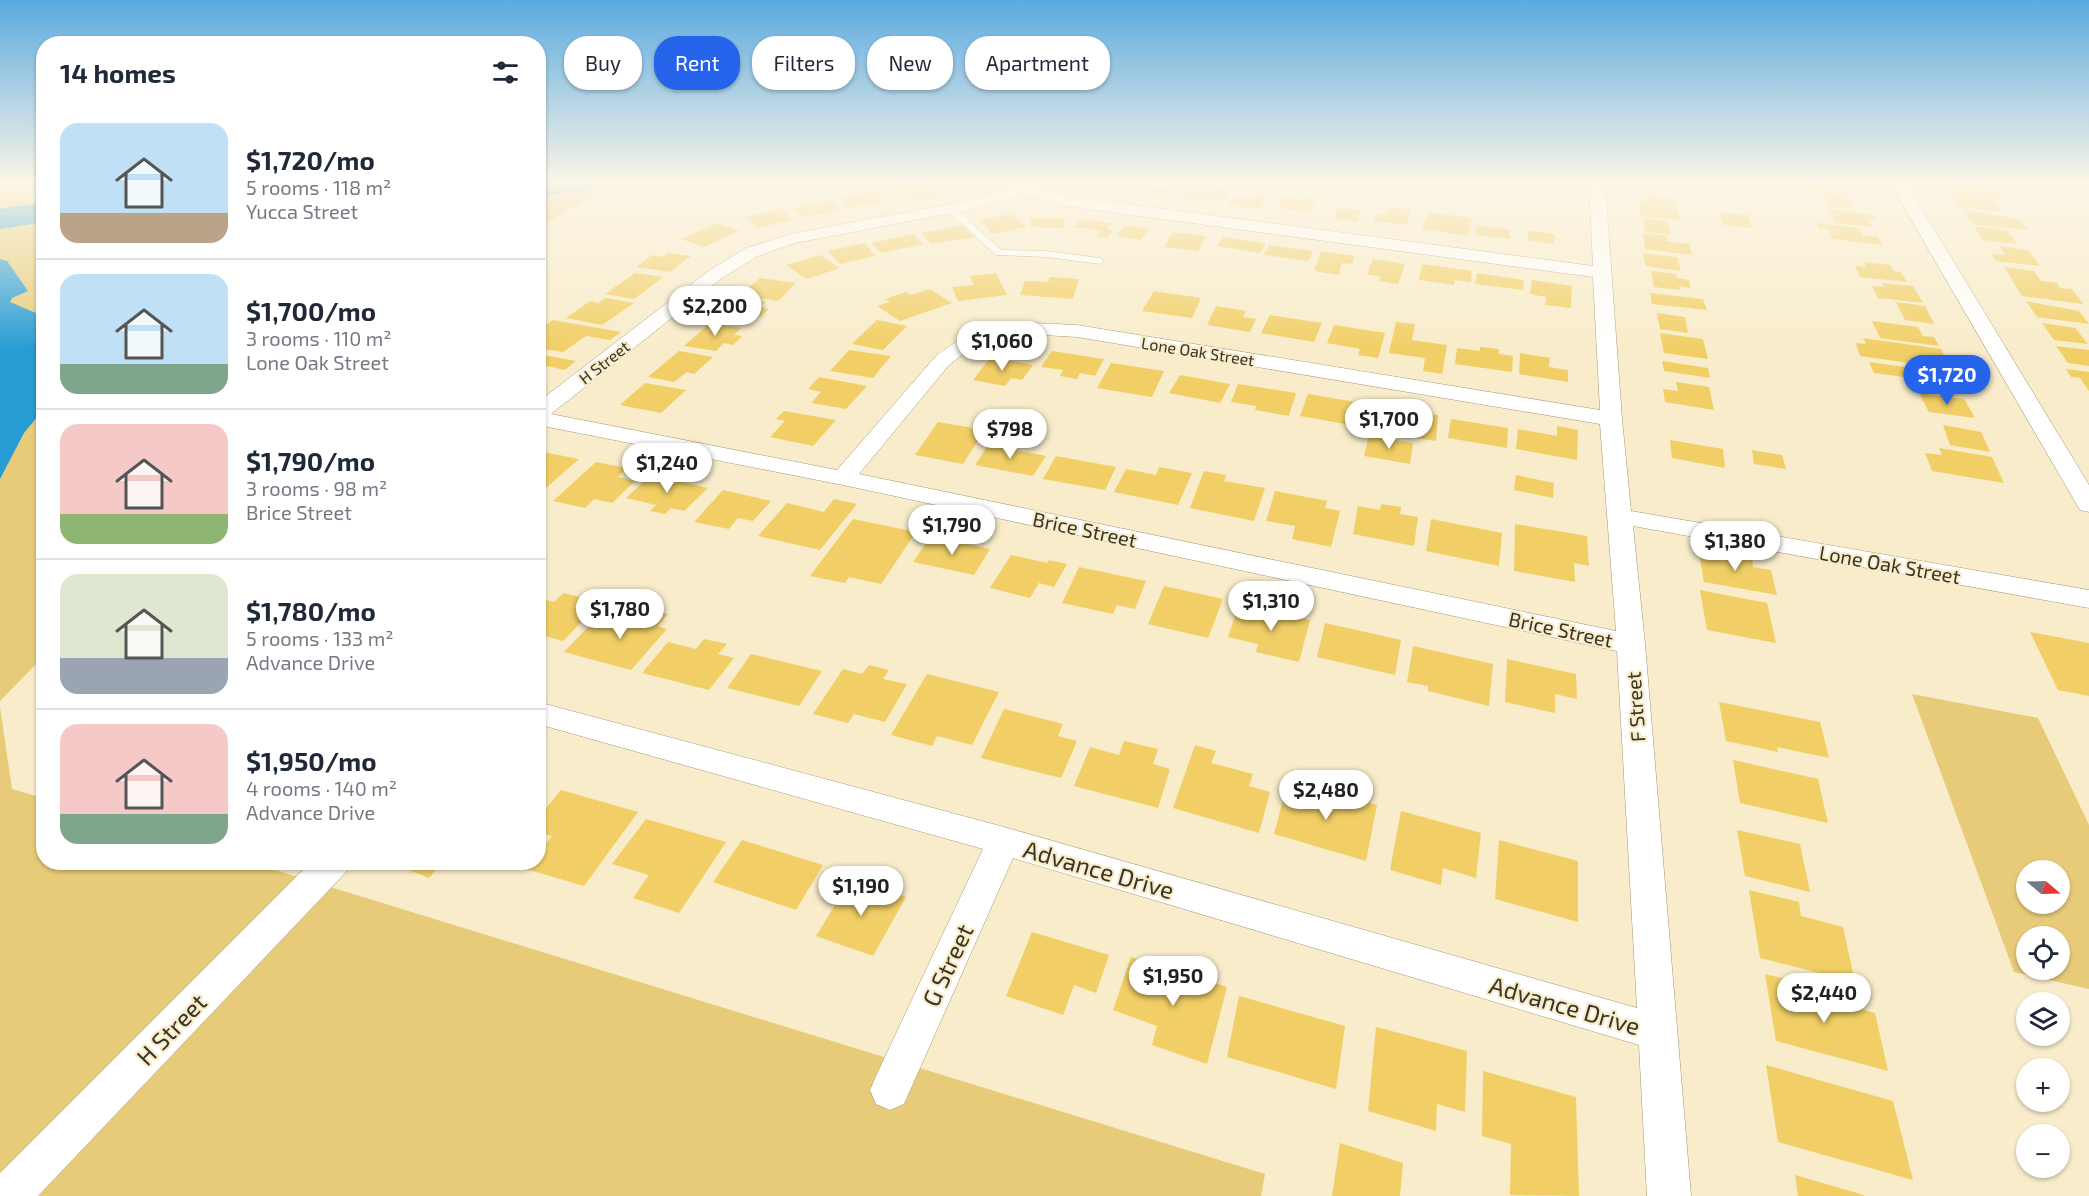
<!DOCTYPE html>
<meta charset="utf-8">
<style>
:root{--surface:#fff;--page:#f6f6f7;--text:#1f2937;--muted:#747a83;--line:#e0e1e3;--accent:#2563eb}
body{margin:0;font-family:"Exo 2",sans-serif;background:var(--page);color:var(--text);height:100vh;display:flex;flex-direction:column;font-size:22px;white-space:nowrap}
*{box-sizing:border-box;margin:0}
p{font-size:20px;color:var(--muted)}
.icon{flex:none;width:33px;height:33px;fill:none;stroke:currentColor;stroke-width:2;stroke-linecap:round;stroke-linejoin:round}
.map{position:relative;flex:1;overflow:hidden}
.details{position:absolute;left:36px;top:36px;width:510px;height:834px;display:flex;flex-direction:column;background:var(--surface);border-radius:24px;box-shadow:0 2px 4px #0004}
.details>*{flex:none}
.guide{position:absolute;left:564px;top:36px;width:570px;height:54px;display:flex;gap:12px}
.needle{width:39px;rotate:109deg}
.fabs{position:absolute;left:2016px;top:860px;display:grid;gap:12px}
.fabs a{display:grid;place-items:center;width:54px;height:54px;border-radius:50%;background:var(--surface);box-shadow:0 2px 4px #0004;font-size:30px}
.price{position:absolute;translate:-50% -51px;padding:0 14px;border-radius:21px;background:#fff;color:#222;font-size:20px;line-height:39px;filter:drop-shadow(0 2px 3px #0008)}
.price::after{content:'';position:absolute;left:50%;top:36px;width:18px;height:14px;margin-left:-9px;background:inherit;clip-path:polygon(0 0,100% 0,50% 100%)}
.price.selected{background:var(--accent);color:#fff}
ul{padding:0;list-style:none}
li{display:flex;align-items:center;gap:18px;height:150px;padding:0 24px}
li+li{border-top:2px solid var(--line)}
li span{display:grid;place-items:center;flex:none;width:168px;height:120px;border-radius:18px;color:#555}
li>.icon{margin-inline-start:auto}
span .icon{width:72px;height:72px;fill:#fffc;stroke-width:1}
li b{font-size:26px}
h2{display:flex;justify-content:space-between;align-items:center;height:72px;padding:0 24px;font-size:26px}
.pill{padding:0 21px;border-radius:24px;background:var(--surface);box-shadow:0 2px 4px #0004;font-size:21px;line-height:54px}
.pill.selected{background:var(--accent);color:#fff}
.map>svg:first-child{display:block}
.green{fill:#e7cb79;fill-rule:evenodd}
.water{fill:#279cd5}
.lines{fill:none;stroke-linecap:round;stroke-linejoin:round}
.river{fill:#279cd5;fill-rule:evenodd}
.building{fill:#f1cf66}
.lane-casing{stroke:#a39877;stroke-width:1}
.street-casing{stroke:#a39877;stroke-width:1}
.lane{fill:#fff;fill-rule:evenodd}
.street{fill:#fff;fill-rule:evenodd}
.labels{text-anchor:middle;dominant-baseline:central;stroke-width:4.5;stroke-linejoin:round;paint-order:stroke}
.far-street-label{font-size:16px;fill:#383426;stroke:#f8ecca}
.street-label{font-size:20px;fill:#383426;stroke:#f8ecca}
.near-street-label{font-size:24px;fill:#383426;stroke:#f8ecca}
</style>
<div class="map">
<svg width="2089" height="1196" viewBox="0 0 2089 1196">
<rect width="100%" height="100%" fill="#f8ecca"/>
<g class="green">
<polygon points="0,183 43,183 43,657 0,701"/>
<polygon points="539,183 613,183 539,228"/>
<path d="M1912 694 2038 718 2089 825V989L2014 972ZM2026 870H2060V903H2026ZM2026 936H2060V969H2026Z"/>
<polygon points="0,707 12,789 43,798 44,862 252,863 1265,1174 1261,1196 0,1196"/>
</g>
<polygon class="water" points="0,259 7,261 28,291 12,298 10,302 43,316 43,399 38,416 24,433 0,479"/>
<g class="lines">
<g class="river">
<polygon points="538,183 592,183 587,190 538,196"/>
<polygon points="44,202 44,222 0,229 0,209"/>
</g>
</g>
<g class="building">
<polygon points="894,183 923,183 940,197 920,201 912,194 898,197 884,185"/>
<polygon points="931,183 974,183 974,184 948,191"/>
<polygon points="1192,183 1210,184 1208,187 1230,190 1223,202 1183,197"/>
<polygon points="1652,183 1692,183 1693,188 1652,184"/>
<polygon points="1796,183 1832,183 1835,189 1847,190 1850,195 1808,191 1806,186"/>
<polygon points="1938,183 1993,183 2004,199 1952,193 1948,186"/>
<polygon points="1143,185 1173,189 1168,196 1138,192"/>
<polygon points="876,191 886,201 849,208 840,198"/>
<polygon points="1824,194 1848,197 1853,209 1828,206"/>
<polygon points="1255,195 1267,197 1260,209 1228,204 1233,196 1252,199"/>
<polygon points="1645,195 1675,198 1680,220 1641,216 1639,201 1646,202"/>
<polygon points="1952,195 1993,199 2002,212 1960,207"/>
<polygon points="1283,197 1303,200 1304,198 1316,200 1310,212 1277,208"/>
<polygon points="833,200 841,210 802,217 793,208"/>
<polygon points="1338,207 1361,210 1358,222 1334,219"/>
<polygon points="1389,207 1411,210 1407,225 1374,221 1377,213 1386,214"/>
<polygon points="780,209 793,220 758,228 745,217"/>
<polygon points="1829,209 1874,215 1877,220 1867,219 1872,227 1836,223"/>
<polygon points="1963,210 2019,219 2028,230 1973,224"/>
<polygon points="1428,212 1472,218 1468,236 1422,229"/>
<polygon points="1719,212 1748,215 1753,228 1723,225"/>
<polygon points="1012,214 1026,227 993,234 979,220"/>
<polygon points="1031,218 1064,218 1064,228 1030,227"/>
<polygon points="1643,218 1668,222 1670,235 1645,232"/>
<polygon points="1081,219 1112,223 1107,229 1113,230 1107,238 1096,237 1101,231 1074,227"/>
<polygon points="717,223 739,231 704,247 681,239"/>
<polygon points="1816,223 1859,228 1862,235 1878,237 1882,245 1832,239 1829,229 1818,228"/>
<polygon points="963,225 974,237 931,244 921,233"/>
<polygon points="1125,225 1149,229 1141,240 1116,236"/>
<polygon points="1476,225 1510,230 1510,239 1475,235"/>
<polygon points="1974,226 2007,230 2017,244 1983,240"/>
<polygon points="1529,230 1555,234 1553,244 1527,240"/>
<polygon points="1173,232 1206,236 1198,251 1164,247"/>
<polygon points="1643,233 1667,236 1667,241 1690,244 1692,255 1645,249"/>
<polygon points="913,234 924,244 881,253 871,243"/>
<polygon points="1223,237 1266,243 1260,253 1217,246"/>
<polygon points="864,243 876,256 839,264 828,251"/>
<polygon points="1269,245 1313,251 1309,261 1264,255"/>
<polygon points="1999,246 2028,250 2040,266 1996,261 1992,254 2005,255"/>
<polygon points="1321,251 1355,256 1352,264 1342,263 1339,275 1314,271"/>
<polygon points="668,253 691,256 670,272 636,267 652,255 662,257"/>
<polygon points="1643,253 1677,257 1681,271 1646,266"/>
<polygon points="820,255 840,268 807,279 786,265"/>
<polygon points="1373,259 1405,264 1398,284 1379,281 1381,277 1367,274"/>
<polygon points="1864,262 1890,265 1894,271 1901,272 1907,282 1860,277 1855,266 1866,267"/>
<polygon points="1422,264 1472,271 1471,282 1455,280 1454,285 1419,280"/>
<polygon points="2004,267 2034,271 2041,281 2057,283 2060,288 2072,289 2083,304 2022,296"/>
<polygon points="1651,271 1676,274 1677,278 1689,280 1691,288 1679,286 1680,290 1654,287"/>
<polygon points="635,273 663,277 634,299 605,294"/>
<polygon points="996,273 1007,295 958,301 952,287 974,285 970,276"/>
<polygon points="1477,273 1524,280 1523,290 1475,284"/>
<polygon points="1050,277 1079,279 1073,299 1020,295 1025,281 1048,282"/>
<polygon points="760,278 796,283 778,301 740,295"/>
<polygon points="1532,280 1572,286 1571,308 1545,305 1546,297 1530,294"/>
<polygon points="1882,283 1913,286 1923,303 1878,298 1872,286 1885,287"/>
<polygon points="930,289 952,303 900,321 877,306 890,302 885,299 906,292 911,295"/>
<polygon points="1154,291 1201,298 1192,318 1142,311"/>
<polygon points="1650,293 1703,299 1707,310 1652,304"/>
<polygon points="740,297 766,302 760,307 769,309 760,317 752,316 741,325 712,320"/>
<polygon points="606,298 634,303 602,325 566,318 590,301 598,303"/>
<polygon points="2026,301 2079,311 2089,324 2037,317"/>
<polygon points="1896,302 1925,306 1934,324 1905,320"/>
<polygon points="1216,306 1246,311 1243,317 1256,319 1250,332 1207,325"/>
<polygon points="1657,313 1685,317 1688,333 1660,329"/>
<polygon points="1270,315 1322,323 1314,342 1261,333"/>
<polygon points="553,320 621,332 610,340 586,336 563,352 538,348 538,340 546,335 538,333 538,330"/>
<polygon points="877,320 907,326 883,350 852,344"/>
<polygon points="1872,321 1918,327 1923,336 1934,337 1939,346 1880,338"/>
<polygon points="1396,322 1415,324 1412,340 1447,345 1442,374 1423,371 1425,358 1389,353"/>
<polygon points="710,323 741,328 734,335 742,336 733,345 724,343 716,351 684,346"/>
<polygon points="2042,323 2075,328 2088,344 2054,340"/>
<polygon points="1334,325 1385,333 1378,358 1358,355 1360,349 1327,343"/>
<polygon points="1660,333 1703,339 1708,359 1664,353"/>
<polygon points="1863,338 1941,349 1951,369 1860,356 1856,343 1866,344"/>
<polygon points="2056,346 2089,350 2089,366 2068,363"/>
<polygon points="1480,347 1499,349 1499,354 1513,356 1512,372 1455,364 1457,348 1480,351"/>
<polygon points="849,350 891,356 873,378 830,371"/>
<polygon points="679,351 713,357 694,374 687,372 674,382 648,377"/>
<polygon points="1052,351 1104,359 1095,376 1080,373 1077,379 1060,376 1063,370 1041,367"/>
<polygon points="1520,353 1550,358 1549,367 1568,370 1568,382 1519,374"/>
<polygon points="538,354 576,361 565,370 547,366 538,372"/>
<polygon points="991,357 1033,365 1022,380 1011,378 1005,386 973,380"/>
<polygon points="1662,361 1708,368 1710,378 1664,371"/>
<polygon points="1869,362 1956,374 1963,385 1874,373"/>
<polygon points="1111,363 1164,371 1152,397 1097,388"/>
<polygon points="2066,369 2089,372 2089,391 2080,378 2071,377"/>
<polygon points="1180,375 1230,384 1220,403 1169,393"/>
<polygon points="819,377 867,386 846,409 811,403 821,392 808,389"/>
<polygon points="1676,382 1709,387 1714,410 1665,402 1663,389 1678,391"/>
<polygon points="645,383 686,390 661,413 620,405"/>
<polygon points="1238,384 1296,393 1289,416 1255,410 1256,406 1231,402"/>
<polygon points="1919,393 1964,399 1975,418 1929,412"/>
<polygon points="1308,394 1368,404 1362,427 1300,416"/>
<polygon points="1375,405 1438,415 1436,441 1370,431"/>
<polygon points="784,411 836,420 813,446 770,437 785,421 776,419"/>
<polygon points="1451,419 1508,428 1507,448 1448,438"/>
<polygon points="938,422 985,430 963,464 915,455"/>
<polygon points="1943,425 1981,432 1990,452 1950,445"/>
<polygon points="1557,426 1578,430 1577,460 1516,449 1518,429 1557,436"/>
<polygon points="1369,436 1413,443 1410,464 1364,456"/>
<polygon points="1670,440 1723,449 1725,468 1672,458"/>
<polygon points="988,445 1046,456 1033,476 975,465"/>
<polygon points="1939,448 1992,457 2004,483 1932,471 1925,453 1942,455"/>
<polygon points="1752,450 1782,455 1786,469 1754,464"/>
<polygon points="538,451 579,459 538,495"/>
<polygon points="1056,456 1116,467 1105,490 1043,479"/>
<polygon points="596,462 627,468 618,477 635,481 612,503 594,499 585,508 553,501"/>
<polygon points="1159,467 1192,473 1178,505 1114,492 1126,469 1156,475"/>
<polygon points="1204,471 1226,475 1224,481 1265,488 1254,521 1190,508"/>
<polygon points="651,475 708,488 684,511 671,508 665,514 650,511 656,505 626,498"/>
<polygon points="1516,475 1554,483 1553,498 1514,490"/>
<polygon points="723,490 771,501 753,521 738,518 729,529 694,522"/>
<polygon points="1275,491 1327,501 1325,508 1340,511 1331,547 1292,539 1295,526 1266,521"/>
<polygon points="834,499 857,504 820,550 758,536 787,503 824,512"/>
<polygon points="1381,504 1401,507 1400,514 1418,517 1414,546 1353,534 1358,506 1380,510"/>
<polygon points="853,519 916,532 881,584 849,577 845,583 810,576"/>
<polygon points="1431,519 1502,533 1499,566 1426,551"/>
<polygon points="1515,524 1587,536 1589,566 1574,563 1575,582 1514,571"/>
<polygon points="931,536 990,549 974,575 913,562"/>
<polygon points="1698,548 1752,557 1753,567 1771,570 1777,595 1704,582"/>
<polygon points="1011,555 1047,563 1049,560 1067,564 1054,587 1039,583 1030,598 990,588"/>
<polygon points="1079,567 1146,581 1135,609 1117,605 1113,614 1062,603"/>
<polygon points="1164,586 1223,599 1208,638 1148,624"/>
<polygon points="1700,590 1767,603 1776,643 1707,630"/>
<polygon points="564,593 583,598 574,607 591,612 563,641 538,634 538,598 554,602"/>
<polygon points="1239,604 1310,620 1299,662 1256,652 1258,644 1228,637"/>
<polygon points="644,608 668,614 657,626 667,629 631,670 564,652 594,621 625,629"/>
<polygon points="1325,623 1401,640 1395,675 1317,657"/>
<polygon points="2030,632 2089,643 2089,696 2058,690"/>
<polygon points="704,639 727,644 718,654 734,658 709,690 642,673 668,642 696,649"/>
<polygon points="1413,646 1493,664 1489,706 1428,691 1428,686 1407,682"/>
<polygon points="751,654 822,671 799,706 727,688"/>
<polygon points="1507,659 1576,674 1577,699 1555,694 1555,713 1505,702"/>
<polygon points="869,665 889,670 883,679 907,684 885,722 854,714 848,723 813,714 843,669 862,674"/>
<polygon points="927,674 999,692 972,745 937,736 932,746 891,735"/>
<polygon points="1719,702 1820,722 1829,758 1777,747 1778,752 1726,741"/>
<polygon points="1004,709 1063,724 1058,736 1077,741 1061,778 981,758"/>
<polygon points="1124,741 1158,749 1153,764 1170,769 1158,808 1074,786 1090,747 1119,755"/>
<polygon points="1195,745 1216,751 1211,763 1253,774 1249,786 1270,792 1259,833 1173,808"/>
<polygon points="1733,760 1818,779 1828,823 1740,803"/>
<polygon points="1288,781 1377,805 1366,861 1274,834"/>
<polygon points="561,790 638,812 584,886 526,869 531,862 538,862 538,853 552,836 538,833 538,818"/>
<polygon points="1401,811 1481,833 1476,878 1443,868 1441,885 1390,870"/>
<polygon points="646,819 726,842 679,913 633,898 649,875 612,864"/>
<polygon points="1737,830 1800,844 1810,892 1745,876"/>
<polygon points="742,840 823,865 796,910 713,882"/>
<polygon points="1499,840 1578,861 1578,922 1495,899"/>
<polygon points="403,862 443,862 429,878 399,866"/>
<polygon points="851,879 906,897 873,956 816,936"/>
<polygon points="1749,890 1799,902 1801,916 1843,927 1855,982 1760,958"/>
<polygon points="1032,932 1109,955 1096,993 1074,985 1063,1015 1006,996"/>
<polygon points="1131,957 1227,987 1207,1064 1152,1045 1157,1026 1113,1010"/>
<polygon points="1765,974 1820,988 1822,999 1875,1013 1888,1071 1776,1041"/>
<polygon points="1239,996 1345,1026 1336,1089 1227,1057"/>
<polygon points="1376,1027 1467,1051 1465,1112 1437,1104 1436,1131 1368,1111"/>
<polygon points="1766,1065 1893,1101 1913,1180 1778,1142"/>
<polygon points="1483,1071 1576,1097 1579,1196 1510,1195 1511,1144 1482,1136"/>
<polygon points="1340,1143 1403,1163 1400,1196 1332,1196"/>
<polygon points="1795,1175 1864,1195 1864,1196 1798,1196"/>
</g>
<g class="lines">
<defs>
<polygon id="lane" points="947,206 953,206 1001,250 1047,251 1100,258 1104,261 1100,264 1047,257 996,255 947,210"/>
<g id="street">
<path d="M1025 183H1044L1037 189 1066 196 1593 266 1589 183H1605L1622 419 1631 511 2089 590V608L1633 526 1645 644 1691 1196H1647L1639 1045 1013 858 904 1104 890 1110 876 1104 870 1090 876 1076 983 849 538 724V702L1004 827 1637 1008 1617 651 843 485 538 425V402L710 270 746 248 791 234 976 199ZM1024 195 1065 206 1593 277 1600 410 1077 325C1018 322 984 318 935 357L837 470 551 414 722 278 758 256 795 243 978 208ZM1027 334 1077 337 1600 424 1616 631 859 474 949 365 968 350 999 337Z"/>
<polygon points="1890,183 1906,183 2089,485 2089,512 2080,510 2077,505"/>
<polygon points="311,862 351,862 346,872 38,1196 0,1196 0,1173"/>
</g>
</defs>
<use href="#lane" class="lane-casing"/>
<use href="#street" class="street-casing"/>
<use href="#lane" class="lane"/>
<use href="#street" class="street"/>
</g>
<linearGradient id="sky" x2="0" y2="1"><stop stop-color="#5baae0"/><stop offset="0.52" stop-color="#fcf6e7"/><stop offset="1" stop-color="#fcf6e7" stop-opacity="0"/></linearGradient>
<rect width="2089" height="350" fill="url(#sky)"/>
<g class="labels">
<g class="far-street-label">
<text transform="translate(1198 351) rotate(9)">Lone Oak Street</text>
<text transform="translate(604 362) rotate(-38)">H Street</text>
</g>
<g class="street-label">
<text transform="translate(1085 529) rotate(12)">Brice Street</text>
<text transform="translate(1890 564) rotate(10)">Lone Oak Street</text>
<text transform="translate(1561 629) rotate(12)">Brice Street</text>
<text transform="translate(1635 707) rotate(-94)">F Street</text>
</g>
<g class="near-street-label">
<text transform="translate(1099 869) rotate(16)">Advance Drive</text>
<text transform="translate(947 965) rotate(-65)">G Street</text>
<text transform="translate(1565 1005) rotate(16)">Advance Drive</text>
<text transform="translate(171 1029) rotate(-46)">H Street</text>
</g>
</g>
</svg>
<div class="fabs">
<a><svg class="needle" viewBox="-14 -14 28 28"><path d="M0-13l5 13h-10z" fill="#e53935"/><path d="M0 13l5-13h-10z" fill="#747a83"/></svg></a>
<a><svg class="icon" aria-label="locate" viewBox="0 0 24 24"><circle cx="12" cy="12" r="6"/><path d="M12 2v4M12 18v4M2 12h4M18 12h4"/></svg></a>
<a><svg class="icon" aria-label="layers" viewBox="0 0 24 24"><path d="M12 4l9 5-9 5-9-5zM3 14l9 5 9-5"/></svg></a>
<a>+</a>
<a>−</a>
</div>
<b class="price" style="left:715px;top:337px">$2,200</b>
<b class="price" style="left:1002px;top:372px">$1,060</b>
<b class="price selected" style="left:1947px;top:406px">$1,720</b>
<b class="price" style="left:1389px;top:450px">$1,700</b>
<b class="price" style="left:1010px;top:460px">$798</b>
<b class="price" style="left:667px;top:494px">$1,240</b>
<b class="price" style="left:952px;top:556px">$1,790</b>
<b class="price" style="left:1735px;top:572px">$1,380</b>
<b class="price" style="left:1271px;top:632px">$1,310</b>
<b class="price" style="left:620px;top:640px">$1,780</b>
<b class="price" style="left:1326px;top:821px">$2,480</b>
<b class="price" style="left:861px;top:917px">$1,190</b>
<b class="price" style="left:1173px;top:1007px">$1,950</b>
<b class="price" style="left:1824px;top:1024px">$2,440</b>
<div class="guide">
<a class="pill">Buy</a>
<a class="pill selected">Rent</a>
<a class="pill">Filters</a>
<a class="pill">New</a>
<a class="pill">Apartment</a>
</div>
<section class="details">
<h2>14 homes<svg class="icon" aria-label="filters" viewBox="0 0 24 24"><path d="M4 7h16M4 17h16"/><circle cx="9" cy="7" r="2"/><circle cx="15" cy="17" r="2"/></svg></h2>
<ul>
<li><span style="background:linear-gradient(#bfe0f5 75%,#b9a48a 0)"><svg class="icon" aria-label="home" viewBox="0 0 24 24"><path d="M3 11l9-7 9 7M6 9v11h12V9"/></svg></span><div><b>$1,720/mo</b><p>5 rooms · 118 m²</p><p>Yucca Street</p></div></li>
<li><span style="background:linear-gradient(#bfe0f5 75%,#7fa58c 0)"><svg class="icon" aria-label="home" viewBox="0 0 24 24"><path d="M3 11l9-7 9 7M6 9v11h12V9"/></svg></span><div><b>$1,700/mo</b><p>3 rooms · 110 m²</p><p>Lone Oak Street</p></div></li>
<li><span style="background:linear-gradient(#f6c9c9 75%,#8fb573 0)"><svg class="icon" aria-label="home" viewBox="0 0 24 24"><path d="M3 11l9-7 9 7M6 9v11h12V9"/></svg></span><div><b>$1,790/mo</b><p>3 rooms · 98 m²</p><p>Brice Street</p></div></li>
<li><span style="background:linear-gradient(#dfe7d0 70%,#9aa5b1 0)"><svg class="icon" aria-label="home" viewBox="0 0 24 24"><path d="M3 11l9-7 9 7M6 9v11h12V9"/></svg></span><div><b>$1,780/mo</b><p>5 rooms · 133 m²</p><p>Advance Drive</p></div></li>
<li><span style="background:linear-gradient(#f6c9c9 75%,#7fa58c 0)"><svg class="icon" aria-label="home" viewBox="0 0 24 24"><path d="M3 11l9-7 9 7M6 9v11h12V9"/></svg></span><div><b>$1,950/mo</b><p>4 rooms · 140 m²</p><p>Advance Drive</p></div></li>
</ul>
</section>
</div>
